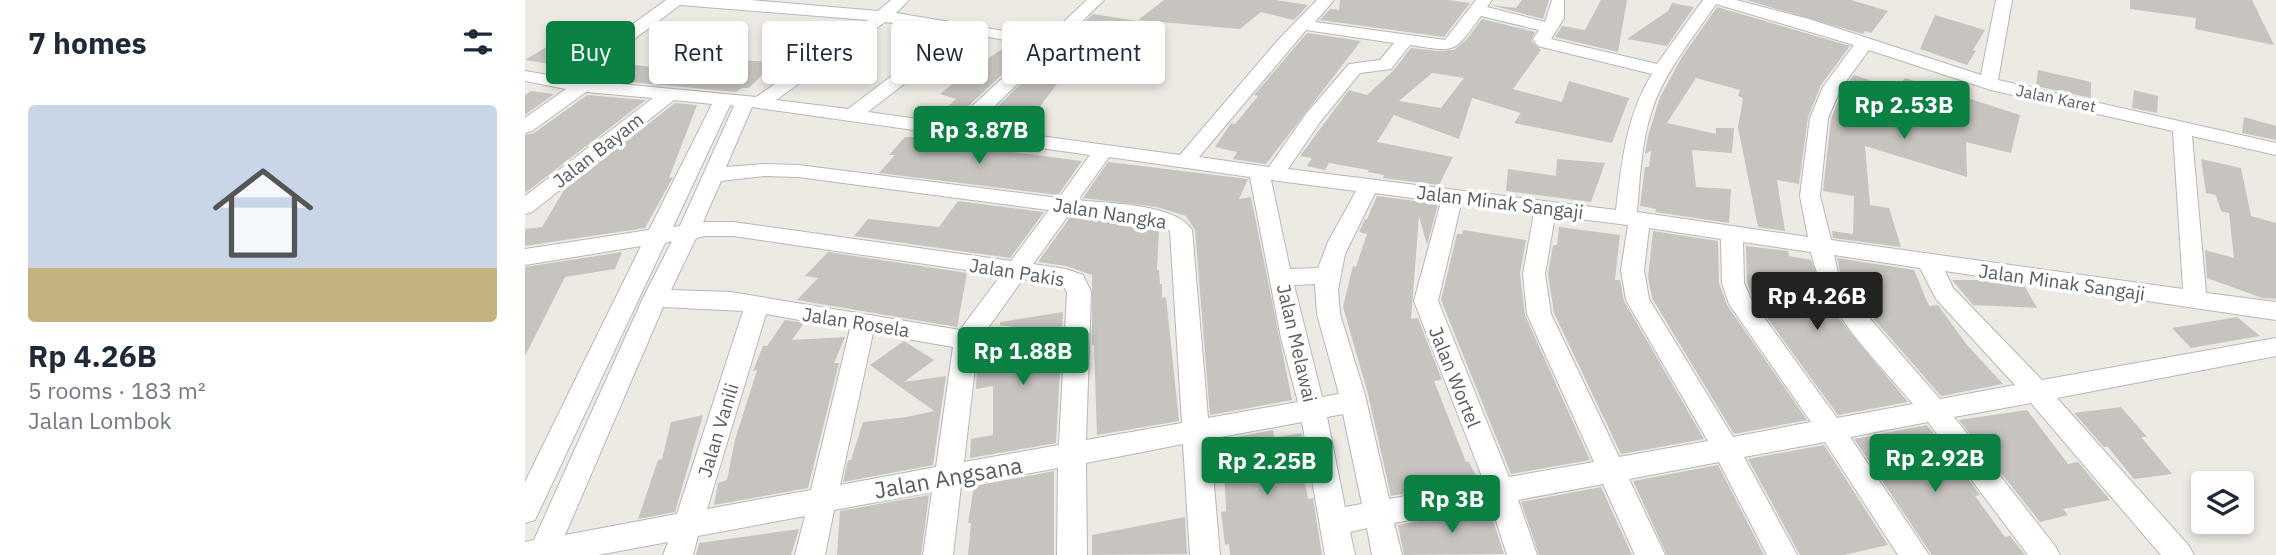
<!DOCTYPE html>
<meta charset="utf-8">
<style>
:root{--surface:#fff;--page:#f6f6f7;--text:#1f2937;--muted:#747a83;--accent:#0b8043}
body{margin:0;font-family:"IBM Plex Sans",sans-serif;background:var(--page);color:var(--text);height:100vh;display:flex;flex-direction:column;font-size:26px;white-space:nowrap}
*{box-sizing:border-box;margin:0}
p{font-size:23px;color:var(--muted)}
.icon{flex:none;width:38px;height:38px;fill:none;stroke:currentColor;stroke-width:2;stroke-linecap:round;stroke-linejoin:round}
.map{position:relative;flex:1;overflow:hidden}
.panel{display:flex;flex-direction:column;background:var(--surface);width:525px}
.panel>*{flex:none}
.hud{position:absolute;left:21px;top:21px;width:665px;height:63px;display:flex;gap:14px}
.controls{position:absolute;left:1666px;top:471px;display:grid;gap:14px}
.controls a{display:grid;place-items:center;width:63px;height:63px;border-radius:7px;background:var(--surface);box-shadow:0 4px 10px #0003;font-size:35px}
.price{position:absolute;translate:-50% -60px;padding:0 16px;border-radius:7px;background:var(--accent);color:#fff;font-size:23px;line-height:46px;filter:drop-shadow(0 2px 4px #0008)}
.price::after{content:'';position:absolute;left:50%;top:42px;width:21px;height:16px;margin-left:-10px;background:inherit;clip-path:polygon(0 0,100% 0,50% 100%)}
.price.selected{background:#222;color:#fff}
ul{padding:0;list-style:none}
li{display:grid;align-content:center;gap:14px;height:371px;padding:0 28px}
li span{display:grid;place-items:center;height:217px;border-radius:7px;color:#555}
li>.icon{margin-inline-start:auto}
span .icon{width:126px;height:126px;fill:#fffc;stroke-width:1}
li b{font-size:30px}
h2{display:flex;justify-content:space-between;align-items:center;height:84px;padding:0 28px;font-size:30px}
.pill{padding:0 24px;border-radius:7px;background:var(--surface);box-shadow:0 4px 10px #0003;font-size:24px;line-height:63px}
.pill.selected{background:var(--accent);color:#fff}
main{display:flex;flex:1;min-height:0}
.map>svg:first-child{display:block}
.building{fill:#c7c4c0;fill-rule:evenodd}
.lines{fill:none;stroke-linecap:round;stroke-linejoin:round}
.minor-casing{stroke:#b5b7bb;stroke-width:2}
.minor{fill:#fff;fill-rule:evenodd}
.labels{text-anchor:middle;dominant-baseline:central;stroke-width:7;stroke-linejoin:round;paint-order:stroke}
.far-street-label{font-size:16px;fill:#5a5d62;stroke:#fff}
.street-label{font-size:19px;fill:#5a5d62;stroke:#fff}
.near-street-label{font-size:23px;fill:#5a5d62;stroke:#fff}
</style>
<main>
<section class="panel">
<h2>7 homes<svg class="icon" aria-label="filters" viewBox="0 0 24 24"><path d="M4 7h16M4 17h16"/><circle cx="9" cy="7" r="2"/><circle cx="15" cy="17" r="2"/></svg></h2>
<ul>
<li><span style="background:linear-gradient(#c9d6e8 75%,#c2b280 0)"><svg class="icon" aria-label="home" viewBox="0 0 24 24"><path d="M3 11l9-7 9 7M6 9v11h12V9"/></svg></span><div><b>Rp 4.26B</b><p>5 rooms · 183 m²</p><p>Jalan Lombok</p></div></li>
</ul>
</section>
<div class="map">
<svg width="1751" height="555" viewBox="0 0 1751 555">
<rect width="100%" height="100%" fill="#eceae2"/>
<g class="building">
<polygon points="639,0 751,0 783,5 769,20 736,12 715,29 613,20"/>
<polygon points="815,0 923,0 945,3 919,37 795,20 805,9 814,10"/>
<polygon points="997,0 1024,0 1018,19 966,5 991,8"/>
<polygon points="1076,0 1102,0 1093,52 1030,37 1037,26 1060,30"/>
<polygon points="1221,0 1326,0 1363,11 1346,33 1340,31 1338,34"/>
<polygon points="1605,0 1727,0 1749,45 1670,29 1671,18 1605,9"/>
<polygon points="1147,3 1169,7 1142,46 1102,39 1143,11"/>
<polygon points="1192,7 1325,46 1296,85 1283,117 1274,184 1252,180 1260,231 1233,227 1213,127 1218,98 1213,96 1215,90 1171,78 1142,123 1191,134 1191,128 1209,128 1207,153 1167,150 1171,187 1206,189 1204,223 1130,212 1131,209 1115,206 1120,167 1124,167 1126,151 1120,154 1123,136 1135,97 1157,57"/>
<polygon points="568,14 619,22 600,46 568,40 532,79 535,80 509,114 470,109"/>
<polygon points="1410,15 1460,30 1448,50 1451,51 1442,65 1395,49"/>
<path d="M957 19 1010 32 1006 41 1016 50 988 89 1037 102 1044 81 1104 98 1087 143 989 123 996 113 947 98 934 139 869 115 852 142 928 157 914 185 858 178 859 175 843 172 844 170 804 163 800 170 782 166 787 158 775 156 824 90 842 95 868 71 886 48 912 51 929 50 942 39ZM907 73 939 78 916 108 874 101Z"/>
<polygon points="782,33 836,41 741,164 708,159 712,152 690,147 706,123 710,124 733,96 729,95"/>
<polygon points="28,43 41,44 70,49 45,67 0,60"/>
<polygon points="485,44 506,48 427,121 410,119 431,99 415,94 441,73"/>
<polygon points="171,58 207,62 210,60 250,62 224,88 217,88 211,92 63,78 87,62 126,67 134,61 163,64"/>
<polygon points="1513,70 1566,82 1566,98 1511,86"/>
<polygon points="1329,75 1372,89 1380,78 1495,115 1486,153 1441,142 1442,177 1340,146 1345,205 1364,208 1376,247 1308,238 1307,231 1328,234 1329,196 1298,191 1306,119 1318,89"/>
<polygon points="1609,90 1633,96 1632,113 1607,108"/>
<polygon points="6,91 29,94 0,115 0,95"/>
<polygon points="62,95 121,100 0,193 0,135 9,133"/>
<polygon points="150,103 172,105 144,178 148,177 120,228 0,246 0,229 17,227 39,190"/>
<polygon points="1719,117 1751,126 1751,140 1717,133"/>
<polygon points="395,133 416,136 410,142 557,161 533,195 354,173 370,155 364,155 380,137 390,137"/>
<polygon points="1032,159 1080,163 1066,202 981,191 983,169 1031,176"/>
<polygon points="1676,159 1716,168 1726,216 1751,223 1751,299 1737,298 1682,278 1680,250 1709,258 1704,213 1696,211 1691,195 1681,193"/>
<polygon points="583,162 723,179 714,199 726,197 767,400 685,415 670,230 661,216 632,207 558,198"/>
<polygon points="852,196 913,204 902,245 894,216 886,319 893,318 917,380 909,381 941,462 944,462 953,480 866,496 843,394 818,307 828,266 831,267 842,234 834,232 840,219 842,219"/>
<polygon points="433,201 519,212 485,258 329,236 343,219 414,227"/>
<polygon points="546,216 634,229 632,270 634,270 635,284 637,284 637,298 641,297 654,421 572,435 569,345 567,345 567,275 541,266 513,262"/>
<polygon points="1034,227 1095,235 1090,280 1095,280 1099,301 1179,439 1096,454 1029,313 1023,274 1028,245 1032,245"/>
<polygon points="938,230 1001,240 995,274 1000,315 1065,460 986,474 916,300 932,234 937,234"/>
<polygon points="1128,231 1193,241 1194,283 1202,305 1282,420 1209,434 1127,298 1123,277"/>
<polygon points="1221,246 1263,251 1264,256 1286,260 1300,296 1312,316 1383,402 1313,415 1229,300 1222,282"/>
<polygon points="97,252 90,269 40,277 0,356 0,267"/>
<polygon points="303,252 442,273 432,327 272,300 293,278 280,276"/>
<polygon points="1312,258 1389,270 1404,306 1413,305 1442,345 1478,384 1416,396 1329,296 1316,276"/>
<polygon points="1427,280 1463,280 1499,285 1512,308 1448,305"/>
<polygon points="538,312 531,443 445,458 446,439 468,435 468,386 451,389 452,371 457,370 455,348 520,332 475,325 475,322"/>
<polygon points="1712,317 1735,336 1666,348 1647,328"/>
<polygon points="260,320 279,323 267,340 320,337 309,363 314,363 283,488 189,505 193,483 202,480 210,440 232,370 228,371 238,346 242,346"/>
<polygon points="379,341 409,360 379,382 421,376 408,465 318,482 323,460 326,460 338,422 382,417 409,411 345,365"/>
<polygon points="1596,407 1622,437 1616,437 1647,474 1609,479 1583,447 1579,447 1549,413"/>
<polygon points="1502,410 1543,464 1553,462 1585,500 1538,509 1543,515 1515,522 1434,420"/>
<polygon points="178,415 150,512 113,519 133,460 137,459 146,422"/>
<polygon points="1402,425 1455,495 1450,496 1480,537 1485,536 1500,555 1407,555 1329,439"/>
<polygon points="748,430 749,438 776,433 780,458 776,458 783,499 788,498 797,555 705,555 704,544 700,545 696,512 701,511 699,466 691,467 690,441"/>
<polygon points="1299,445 1363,545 1319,555 1275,555 1223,459"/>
<polygon points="1193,465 1239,555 1142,555 1108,481"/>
<polygon points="529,471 529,555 443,555 446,523 443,523 449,486"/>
<polygon points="1076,487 1107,555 1014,555 996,502"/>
<polygon points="404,495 396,555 312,555 315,511"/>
<polygon points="964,508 979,554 879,555 873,525"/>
<polygon points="660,517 662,554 567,555 567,535"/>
<polygon points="274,529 266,555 171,555 174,543"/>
</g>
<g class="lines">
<defs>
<path id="minor" d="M141 0H226L353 11 366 0H384L371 13 521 38 562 0H579L448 127 655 155 753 40 792 0H809L790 22 920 40 951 0H967L962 7 1020 22 1027 0H1039V18L1026 39 1132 64 1178 0H1211L1284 19 1456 75 1471 0H1487L1473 80 1751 143V155L1667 136 1681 293 1751 302V320L1420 271 1428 288 1517 380 1751 338V356L1532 398 1664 546 1669 555H1636L1506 403 1429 417 1530 546 1535 555H1503L1403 422 1325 437 1404 555H1373L1300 442 1219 457 1272 555H1242L1194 462 1104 479 1140 555H1110L1078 484 993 500 1012 555H982L966 505 869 523 877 555H847L842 528 825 532 830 555H800L777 422 685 439 695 555H665L658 444 561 463 562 555H532L533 468 436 486 428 555H398L407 492 309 510 300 555H270L280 516 173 536 168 555H138L143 542 73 555H0V542L9 540 118 298 147 241 140 243 10 520 0 523V482L116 246 0 265V249L124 230 187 104 149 100 7 212 0 214V196L128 98 61 92 7 131 0 133V118L41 89 0 81V71L35 77ZM1191 4 1329 45 1298 87 1285 118 1275 196 1283 237 1112 212C1115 179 1116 143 1127 110 1140 71 1168 38 1191 4ZM155 5 343 20 231 97 54 80ZM956 16 1014 30 1008 39 1013 46 1127 74C1101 116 1097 161 1091 210L763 169 795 122 835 73 866 69 885 45C932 52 928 54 956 16ZM360 22 432 31 512 46 428 124 343 112 384 80 387 76 384 72H372L323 109 251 100ZM781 30 869 43 855 60 824 64 781 114 744 167 674 157ZM1344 50 1466 90 1648 131 1658 289 1306 240 1295 196 1303 118 1316 88ZM205 105 209 106 155 226 148 227ZM227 107 565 155 534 198 273 165 239 164 201 167ZM584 157 725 177 756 338 773 402 683 418 667 230C650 203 583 204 553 200ZM239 176 273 177 524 210 486 261 208 222H178L196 181ZM746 180 831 191 803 242 793 268 765 269ZM850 193 916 202 889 301 959 482 864 499 840 395 815 314 813 290 820 254ZM936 204 1009 213 998 274 1002 314 1069 462 984 477 913 301ZM545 213 630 224 645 231 657 423 561 440 566 292 558 275 541 269 508 264ZM1030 216 1103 225 1096 270 1101 300 1183 441 1094 457 1026 314 1020 274ZM1124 228 1196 239 1197 283 1204 304 1286 422 1208 437 1124 299 1119 270ZM180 236H208L476 275 435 330 206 292 146 290 171 238ZM1218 242 1286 252C1299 312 1350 358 1388 404L1312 418 1227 301 1219 283ZM1309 255 1395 268 1411 299 1490 385 1415 399 1327 298 1314 277ZM498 279 537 284 542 292 534 445 439 462 453 342ZM790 284 792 314 814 394 797 397 769 285ZM138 307 218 311 152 514 40 535ZM241 314 325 329 286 490 182 509ZM348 333 428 347 411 467 315 485ZM818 414 837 504 820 507 802 417Z"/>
</defs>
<use href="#minor" class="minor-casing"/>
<use href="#minor" class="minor"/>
</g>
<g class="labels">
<g class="far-street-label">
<text transform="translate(1531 98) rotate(12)">Jalan Karet</text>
</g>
<g class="street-label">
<text transform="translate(73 150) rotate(-38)">Jalan Bayam</text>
<text transform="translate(975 202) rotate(7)">Jalan Minak Sangaji</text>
<text transform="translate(585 213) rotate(9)">Jalan Nangka</text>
<text transform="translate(492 272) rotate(9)">Jalan Pakis</text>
<text transform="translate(1537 282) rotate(8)">Jalan Minak Sangaji</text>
<text transform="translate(331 322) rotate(9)">Jalan Rosela</text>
<text transform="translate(772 343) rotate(77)">Jalan Melawai</text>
<text transform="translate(930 377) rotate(68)">Jalan Wortel</text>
<text transform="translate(193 430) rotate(-73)">Jalan Vanili</text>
</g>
<g class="near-street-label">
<text transform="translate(423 477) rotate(-10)">Jalan Angsana</text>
</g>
</g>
</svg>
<div class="controls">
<a><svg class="icon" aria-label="layers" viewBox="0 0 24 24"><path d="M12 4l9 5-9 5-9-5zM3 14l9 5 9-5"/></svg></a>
</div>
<b class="price" style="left:1379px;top:141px">Rp 2.53B</b>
<b class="price" style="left:454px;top:166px">Rp 3.87B</b>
<b class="price selected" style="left:1292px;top:332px">Rp 4.26B</b>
<b class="price" style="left:498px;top:387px">Rp 1.88B</b>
<b class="price" style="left:1410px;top:494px">Rp 2.92B</b>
<b class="price" style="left:742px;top:497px">Rp 2.25B</b>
<b class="price" style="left:927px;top:535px">Rp 3B</b>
<div class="hud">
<a class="pill selected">Buy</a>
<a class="pill">Rent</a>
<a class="pill">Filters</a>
<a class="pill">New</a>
<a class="pill">Apartment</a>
</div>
</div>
</main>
